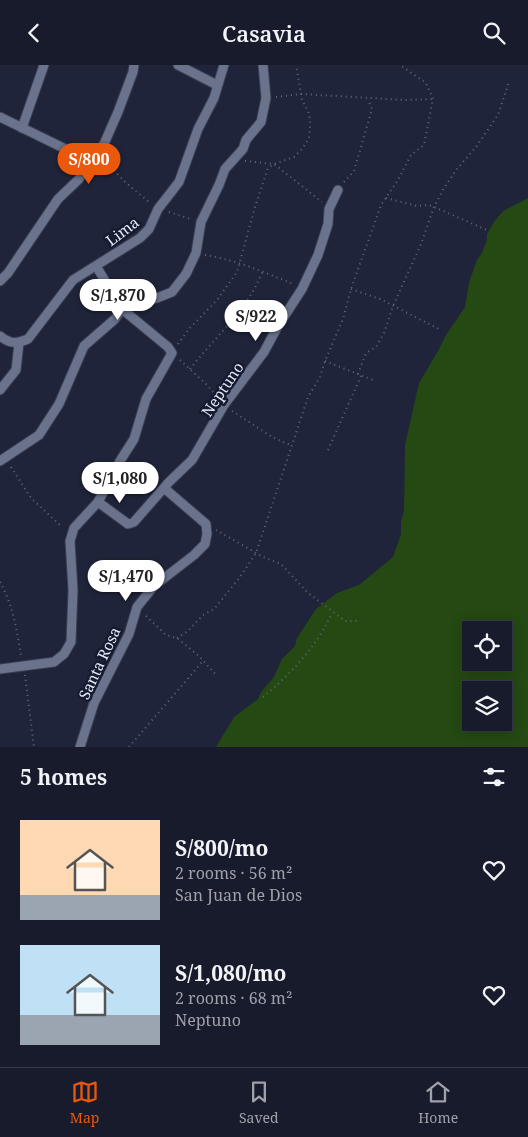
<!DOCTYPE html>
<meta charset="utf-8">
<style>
:root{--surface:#171b2c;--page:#202434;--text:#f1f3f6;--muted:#9ea1a9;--line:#363948;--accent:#ea580c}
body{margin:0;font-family:"Noto Serif",serif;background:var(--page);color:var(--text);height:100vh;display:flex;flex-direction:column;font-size:19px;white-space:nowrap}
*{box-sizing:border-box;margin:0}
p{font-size:16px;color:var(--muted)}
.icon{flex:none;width:28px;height:28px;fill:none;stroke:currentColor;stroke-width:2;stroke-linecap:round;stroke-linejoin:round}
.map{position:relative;height:682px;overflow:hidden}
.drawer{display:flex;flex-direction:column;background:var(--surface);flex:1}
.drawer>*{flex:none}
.buttons{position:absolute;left:462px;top:556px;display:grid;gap:10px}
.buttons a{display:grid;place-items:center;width:50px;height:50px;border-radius:0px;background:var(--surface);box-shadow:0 2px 12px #0003,0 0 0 1px var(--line);font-size:25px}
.price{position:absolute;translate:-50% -42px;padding:0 11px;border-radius:18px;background:#fff;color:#222;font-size:16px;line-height:32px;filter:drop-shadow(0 1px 2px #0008)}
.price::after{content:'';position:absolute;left:50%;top:30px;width:15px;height:11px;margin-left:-8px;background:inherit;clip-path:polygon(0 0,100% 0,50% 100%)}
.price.active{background:var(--accent);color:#fff}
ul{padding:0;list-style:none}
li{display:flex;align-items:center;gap:15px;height:125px;padding:0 20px}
li span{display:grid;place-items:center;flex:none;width:140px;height:100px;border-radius:0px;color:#555}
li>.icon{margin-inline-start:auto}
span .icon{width:60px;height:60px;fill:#fffc;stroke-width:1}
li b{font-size:21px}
h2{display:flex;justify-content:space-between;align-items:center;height:60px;padding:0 20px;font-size:21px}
header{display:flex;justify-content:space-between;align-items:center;height:65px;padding:0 20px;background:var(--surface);font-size:22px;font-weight:600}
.dock{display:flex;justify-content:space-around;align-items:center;height:70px;border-top:1px solid var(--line);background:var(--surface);font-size:14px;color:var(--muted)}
.dock a{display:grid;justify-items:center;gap:2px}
.dock .active{color:var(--accent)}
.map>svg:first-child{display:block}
.green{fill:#244912;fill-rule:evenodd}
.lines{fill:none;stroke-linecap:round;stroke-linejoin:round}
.minor-casing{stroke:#393e51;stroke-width:11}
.path{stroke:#62677a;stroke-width:2;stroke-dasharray:1 4;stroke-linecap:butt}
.minor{stroke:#6a728c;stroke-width:9}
.labels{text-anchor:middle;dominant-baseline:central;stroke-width:5;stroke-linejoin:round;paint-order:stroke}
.street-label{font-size:15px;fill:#e5eaf9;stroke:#151b30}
</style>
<header><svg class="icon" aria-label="back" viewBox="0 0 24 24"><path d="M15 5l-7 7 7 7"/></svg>Casavia<svg class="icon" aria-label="search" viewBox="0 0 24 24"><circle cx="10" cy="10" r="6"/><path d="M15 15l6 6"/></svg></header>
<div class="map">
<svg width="528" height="682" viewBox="0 0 528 682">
<rect width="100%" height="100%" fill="#1f243a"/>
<path class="green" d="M528 133V682H216L234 652 258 634 261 627 274 612 282 594 295 581 297 573 316 544 337 528 359 520 393 492 401 469V457L404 445 405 380 419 318 438 286 446 270 465 242 469 218 477 195 482 188 487 174V169L494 157 503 146ZM471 565H504V598H471ZM471 625H504V658H471Z"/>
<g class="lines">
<defs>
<g id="minor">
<polyline points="178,0 217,20"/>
<polyline points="0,52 90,96"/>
<polyline points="22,63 44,0"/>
<polyline points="0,216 8,208 58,134 79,114 90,96 104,79 118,47 133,7 134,0"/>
<path d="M0 271C10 279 16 279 28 274L73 215 140 173 149 164 158 144 179 117 198 64 214 33 224 0"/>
<polyline points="0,325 16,305 19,278"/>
<polyline points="0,396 39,370 59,339 84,281 115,254 122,244 139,237 157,233 172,227 186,209 196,188 201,157 219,120 225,104 243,84 246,75 261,57 266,33 263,0"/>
<polyline points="98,437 128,459 134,457 169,417 192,395 224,340 264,287 278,261 302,224 318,190 328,159 329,144 338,125"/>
<polyline points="0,604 54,597 64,589 71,577 73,525 70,476 74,463 98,437 120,396 134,374 146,334 172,288 168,282 122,244 96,201"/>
<polyline points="80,682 94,638 129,569 137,542 154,521 194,490 205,479 207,469 206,459 164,423"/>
</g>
</defs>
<use href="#minor" class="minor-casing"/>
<g class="path">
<polyline points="276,32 301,29 405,35 433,34"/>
<polyline points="103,96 105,96 125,117 149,137"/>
<polyline points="245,96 274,99 322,137"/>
<polyline points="344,117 354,106 372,44 368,34"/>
<polyline points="386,133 417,141 429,140 434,142 487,165"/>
<polyline points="169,147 190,154"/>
<path d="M205 190C236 195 264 207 293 219"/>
<polyline points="351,224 380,234 439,264"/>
<polyline points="178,279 189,264 217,235 237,207 255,142 268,103 274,99 294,92 302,84 309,73 310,65 310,54 308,46 302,35 296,0"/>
<polyline points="180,295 207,320 218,332"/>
<polyline points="325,296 373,315"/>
<path d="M190 304C209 280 231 259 248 234 254 226 258 216 263 206"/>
<polyline points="358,309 366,288 376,282 384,268 393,241 421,179 434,142 444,123 457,104 476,82 498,50 509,17"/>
<polyline points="232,346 272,372 290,380"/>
<polyline points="328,385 361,311"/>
<polyline points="11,402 31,433 62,462"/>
<polyline points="216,465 263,492 281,499 307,527 345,556 360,556"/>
<path d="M0 517C13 540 17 565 21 591"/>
<polyline points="146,551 166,570 177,573 199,591 217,611"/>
<polyline points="177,573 188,566 203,550 214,544 240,512 256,488 308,332 320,312 325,296 343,254 351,224 381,140 398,115 411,90 424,80 433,34 426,18 400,0"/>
<polyline points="25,610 34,682"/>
<path d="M263 632C291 609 317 581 332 548"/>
<polyline points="129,682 203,596"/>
</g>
<use href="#minor" class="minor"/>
</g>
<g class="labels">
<g class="street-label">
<text transform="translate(122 166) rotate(-37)">Lima</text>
<text transform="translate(222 324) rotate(-56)">Neptuno</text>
<text transform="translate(99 598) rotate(-65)">Santa Rosa</text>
</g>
</g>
</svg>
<div class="buttons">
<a><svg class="icon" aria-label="locate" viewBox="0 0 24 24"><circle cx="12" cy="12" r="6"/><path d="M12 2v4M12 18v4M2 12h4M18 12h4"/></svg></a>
<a><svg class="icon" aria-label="layers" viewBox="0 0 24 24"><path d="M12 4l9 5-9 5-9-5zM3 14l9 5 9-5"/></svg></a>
</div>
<b class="price active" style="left:89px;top:120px">S/800</b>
<b class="price" style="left:118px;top:256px">S/1,870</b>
<b class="price" style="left:256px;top:277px">S/922</b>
<b class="price" style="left:120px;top:439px">S/1,080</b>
<b class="price" style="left:126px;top:537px">S/1,470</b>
</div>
<section class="drawer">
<h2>5 homes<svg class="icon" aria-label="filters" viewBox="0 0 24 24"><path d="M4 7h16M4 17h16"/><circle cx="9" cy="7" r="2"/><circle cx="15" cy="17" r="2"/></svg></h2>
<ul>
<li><span style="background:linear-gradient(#ffd9b3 75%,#9aa5b1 0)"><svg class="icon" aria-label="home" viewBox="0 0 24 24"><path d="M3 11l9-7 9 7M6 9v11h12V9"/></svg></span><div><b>S/800/mo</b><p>2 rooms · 56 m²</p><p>San Juan de Dios</p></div><svg class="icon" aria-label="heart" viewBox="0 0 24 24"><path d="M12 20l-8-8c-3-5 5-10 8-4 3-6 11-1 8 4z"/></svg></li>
<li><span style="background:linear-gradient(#bfe0f5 70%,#9aa5b1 0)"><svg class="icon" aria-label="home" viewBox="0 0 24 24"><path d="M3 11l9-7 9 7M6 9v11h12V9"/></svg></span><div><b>S/1,080/mo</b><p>2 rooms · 68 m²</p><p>Neptuno</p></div><svg class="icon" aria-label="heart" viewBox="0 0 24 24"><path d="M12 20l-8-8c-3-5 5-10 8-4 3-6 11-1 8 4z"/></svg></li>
</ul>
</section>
<nav class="dock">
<a class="active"><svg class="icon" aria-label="map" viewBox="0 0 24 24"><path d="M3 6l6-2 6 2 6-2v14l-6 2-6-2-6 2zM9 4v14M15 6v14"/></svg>Map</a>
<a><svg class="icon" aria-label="saved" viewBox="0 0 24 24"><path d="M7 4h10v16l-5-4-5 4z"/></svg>Saved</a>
<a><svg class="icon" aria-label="home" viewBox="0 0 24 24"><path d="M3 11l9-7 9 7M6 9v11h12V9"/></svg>Home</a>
</nav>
